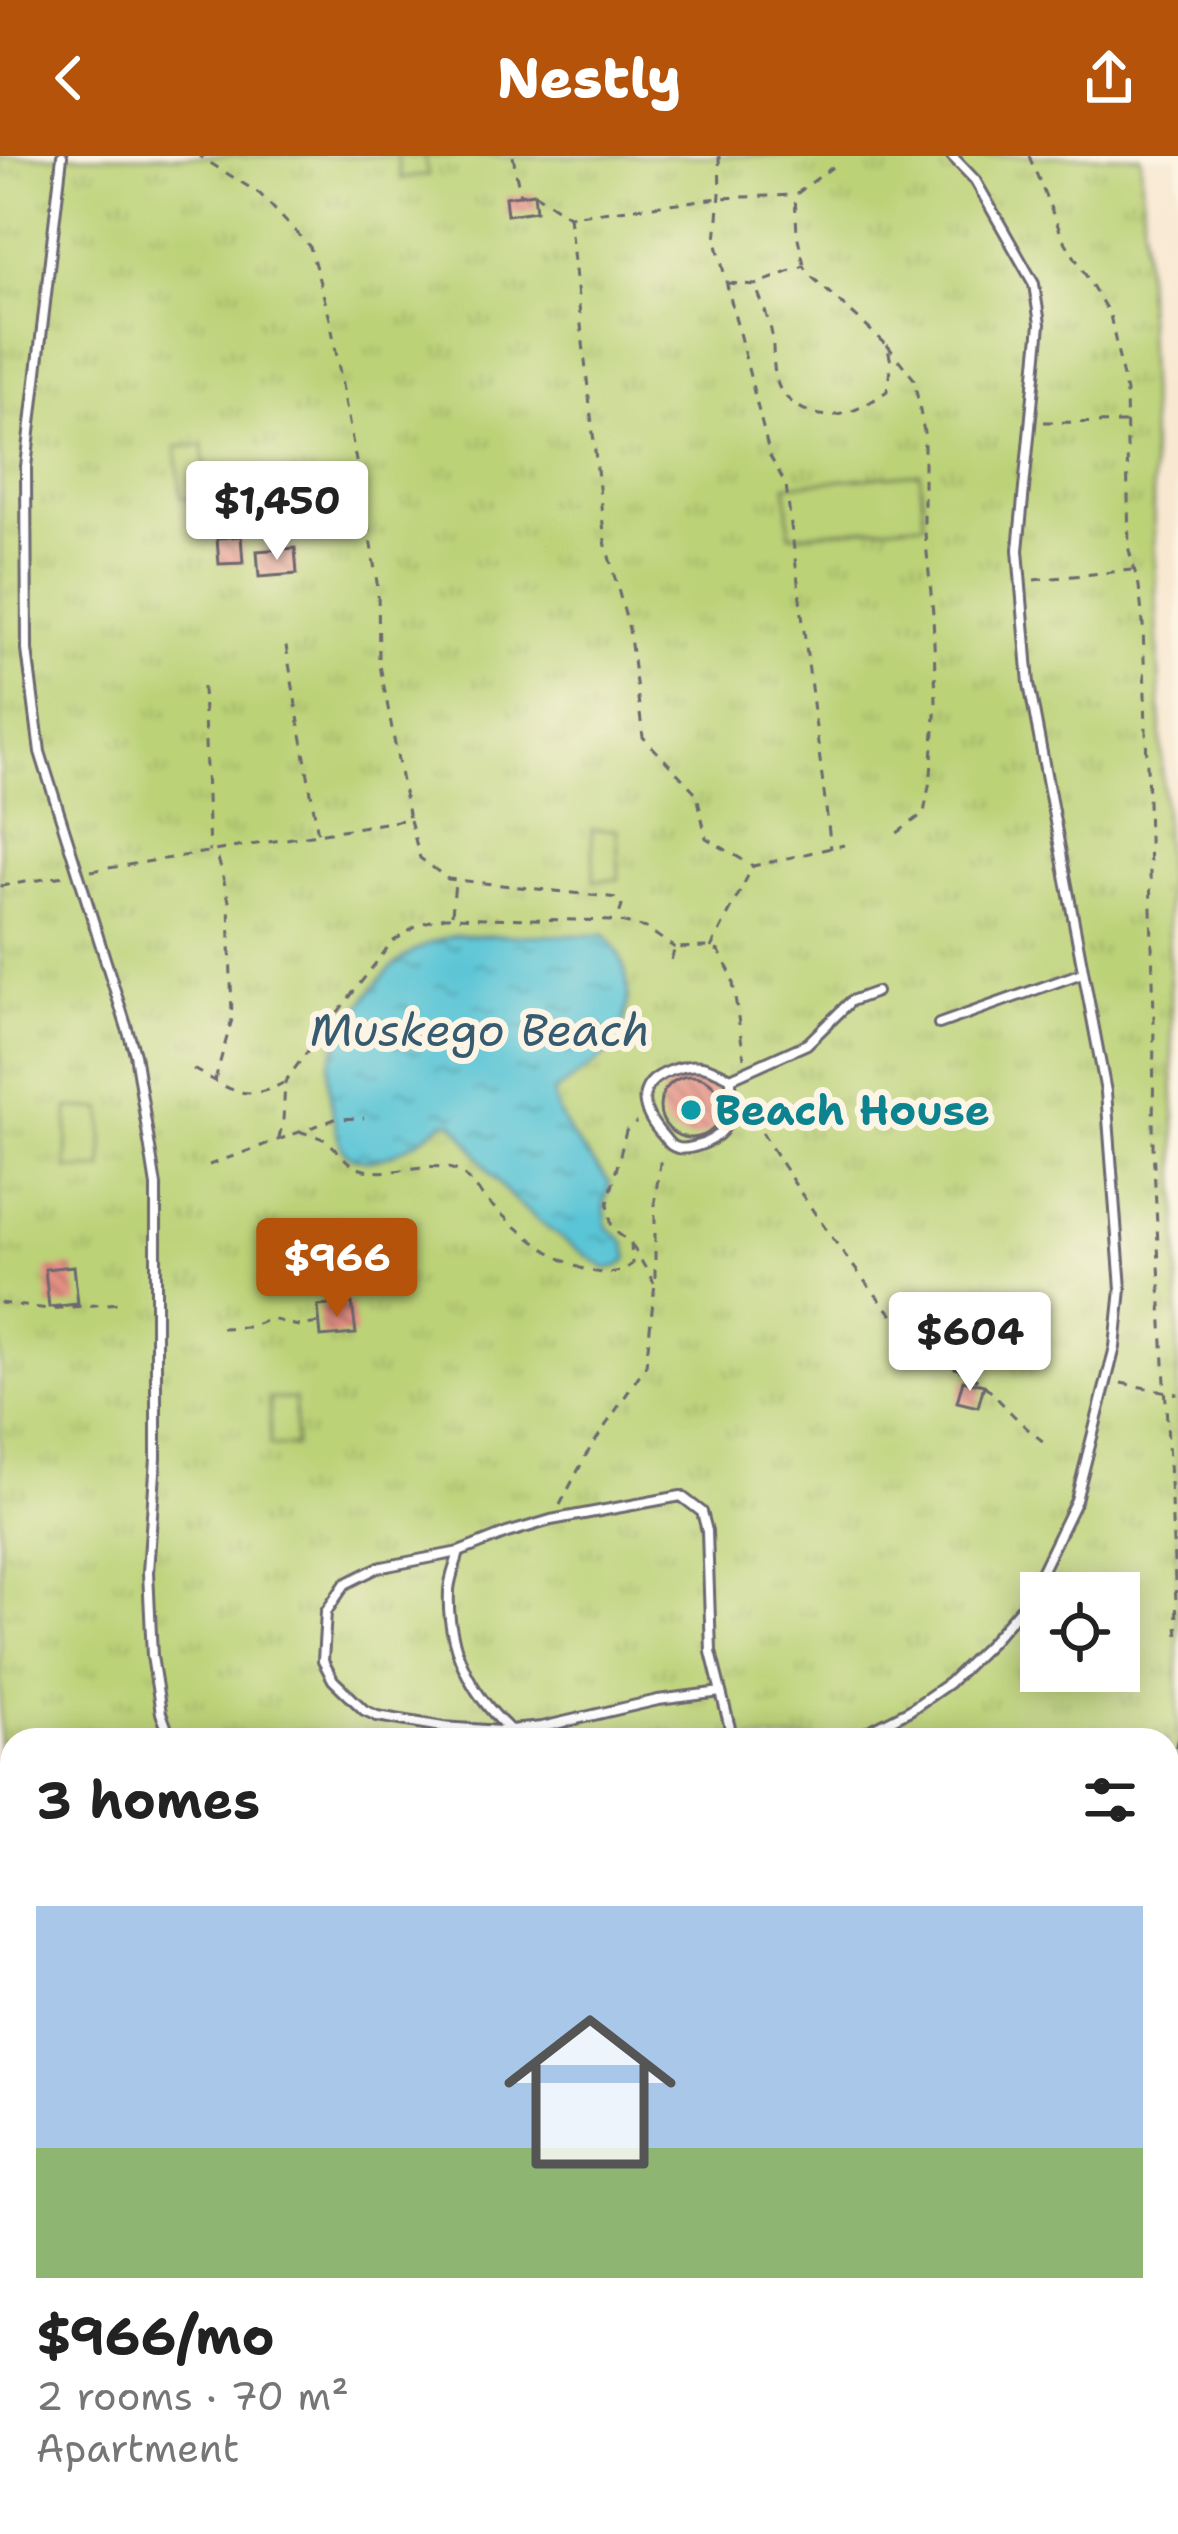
<!DOCTYPE html>
<meta charset="utf-8">
<style>
:root{--surface:#fff;--page:#f2f2f2;--text:#222;--muted:#767676;--accent:#b45309}
body{margin:0;font-family:"Shantell Sans",sans-serif;background:var(--page);color:var(--text);height:100vh;display:flex;flex-direction:column;font-size:45px;white-space:nowrap}
*{box-sizing:border-box;margin:0}
p{font-size:39px;color:var(--muted)}
.icon{flex:none;width:66px;height:66px;fill:none;stroke:currentColor;stroke-width:2;stroke-linecap:round;stroke-linejoin:round}
.map{position:relative;flex:1;overflow:hidden}
.panel{position:absolute;left:0px;top:1572px;width:1179px;height:807px;display:flex;flex-direction:column;background:var(--surface);border-radius:36px 36px 0 0;box-shadow:0 6px 30px #0003}
.panel>*{flex:none}
.tools{position:absolute;left:1020px;top:1416px;display:grid;gap:24px}
.tools a{display:grid;place-items:center;width:120px;height:120px;border-radius:0px;background:var(--surface);box-shadow:0 6px 30px #0003;font-size:60px}
.price{position:absolute;translate:-50% -102px;padding:0 27px;border-radius:12px;background:#fff;color:#222;font-size:39px;line-height:78px;filter:drop-shadow(0 3px 6px #0008)}
.price::after{content:'';position:absolute;left:50%;top:72px;width:36px;height:27px;margin-left:-18px;background:inherit;clip-path:polygon(0 0,100% 0,50% 100%)}
.price.selected{background:var(--accent);color:#fff}
ul{padding:0;list-style:none}
li{display:grid;align-content:center;gap:24px;height:636px;padding:0 36px}
li span{display:grid;place-items:center;height:372px;border-radius:0px;color:#555}
li>.icon{margin-inline-start:auto}
span .icon{width:216px;height:216px;fill:#fffc;stroke-width:1}
li b{font-size:51px}
h2{display:flex;justify-content:space-between;align-items:center;height:144px;padding:0 36px;font-size:51px}
header{display:flex;justify-content:space-between;align-items:center;height:156px;padding:0 36px;background:var(--accent);color:#fff;font-size:54px;font-weight:800}
.map>svg:first-child{display:block}
.park{fill:url(#park-tufts);stroke:#6e7a59;stroke-width:3;fill-rule:evenodd}
.pitch{fill:#bbd277;stroke:#6e7a59;stroke-width:3}
.water{fill:url(#water-ripples);stroke:#3e7488;stroke-width:3}
.building{fill:url(#building-back-hatch)}
.lines{fill:none;stroke-linecap:round;stroke-linejoin:round}
.service-casing{stroke:#6d6770;stroke-width:14}
.minor-casing{stroke:#6d6770;stroke-width:20}
.path{stroke:#6d6770;stroke-width:3;stroke-dasharray:9 9;stroke-linecap:butt}
.service{stroke:#fff;stroke-width:8}
.minor{stroke:#fff;stroke-width:14}
.culture-dot{fill:#0f9aa8;stroke:#fcf5e5;stroke-width:4.5}
.labels{text-anchor:middle;dominant-baseline:central;stroke-width:12;stroke-linejoin:round;paint-order:stroke}
.culture-label{font-size:42px;font-weight:bold;fill:#0d838f;stroke:#fcf5e5;text-anchor:start}
.water-label{font-size:45px;font-style:italic;fill:#365b71;stroke:#fcf5e5}
</style>
<header><svg class="icon" aria-label="back" viewBox="0 0 24 24"><path d="M15 5l-7 7 7 7"/></svg>Nestly<svg class="icon" aria-label="share" viewBox="0 0 24 24"><path d="M12 15V3M7 8l5-5 5 5M5 13v7h14v-7"/></svg></header>
<div class="map">
<svg width="1178" height="2378" viewBox="0 0 1178 2378">
<defs>
<pattern id="park-tufts" width="24" height="20" patternUnits="userSpaceOnUse" patternTransform="scale(3)"><rect width="24" height="20" fill="#bbd277"/><path d="M3 7l-1-3M5 7V3M7 7l1-3M15 17l-1-3M17 17v-4M19 17l1-3" fill="none" stroke="#a0b468"/></pattern>
<pattern id="water-ripples" width="26" height="14" patternUnits="userSpaceOnUse" patternTransform="scale(3)"><rect width="26" height="14" fill="#5ac5d6"/><path d="M2 4q2-2 4 0t4 0M15 11q2-2 4 0t4 0" fill="none" stroke="#4aa0af"/></pattern>
<pattern id="building-back-hatch" width="6" height="6" patternUnits="userSpaceOnUse" patternTransform="scale(3)"><rect width="6" height="6" fill="#e48f83"/><path d="M-1 5l2 2M0 0l6 6M5-1l2 2" fill="none" stroke="#b8746c"/></pattern>
</defs>
<rect width="100%" height="100%" fill="#fcf5e5"/>
<filter id="ink" filterUnits="userSpaceOnUse"><feTurbulence type="fractalNoise" baseFrequency=".00833" numOctaves="2"/><feDisplacementMap in="SourceGraphic" scale="24" xChannelSelector="R" yChannelSelector="G"/><feConvolveMatrix kernelMatrix="1 2 1 2 8 2 1 2 1" color-interpolation-filters="sRGB"/></filter>
<filter id="wash" filterUnits="userSpaceOnUse"><feTurbulence type="fractalNoise" baseFrequency=".004" numOctaves="4" result="noise"/><feDisplacementMap in="SourceGraphic" scale="48" xChannelSelector="R" yChannelSelector="G"/><feGaussianBlur stdDeviation="2.7" result="paint"/><feColorMatrix in="noise" values="0 0 0 0 0 0 0 0 0 0 0 0 0 0 0 0 0 1.4 0 .05"/><feComposite in="paint" operator="in"/></filter>
<g filter="url(#wash)">
<rect width="100%" height="100%" fill="#f8e8d1"/>
<g class="park">
<path d="M0 0H1141L1178 1058V1926L1167 1927V1584H12V1979H0ZM1041 1437H1119V1515H1041Z"/>
<polygon points="610,2367 881,2367 882,2378 610,2378"/>
</g>
<g class="pitch">
<polygon points="397,0 424,0 428,19 401,23"/>
<polygon points="203,289 208,339 181,342 176,291"/>
<polygon points="920,317 924,367 790,379 786,329"/>
<polygon points="617,673 619,723 594,725 592,674"/>
<polygon points="68,952 103,953 103,1013 67,1013"/>
<rect x="270" y="1243" width="25" height="47"/>
</g>
<path class="water" d="M604 779C636 807 635 867 606 898 590 914 570 924 553 937 560 975 588 998 610 1027L604 1048 607 1071 625 1086 629 1102 620 1110 607 1113C566 1086 525 1060 494 1022 480 1004 469 984 454 967L445 966C424 981 398 1000 371 1004 363 1005 351 1002 345 996 335 984 325 921 330 906 333 895 341 883 347 873 372 828 401 790 454 780Z"/>
<g id="blocks">
<g class="building">
<polygon points="534,37 536,55 507,59 505,41"/>
<polygon points="241,380 243,407 219,408 217,382"/>
<polygon points="295,392 297,418 259,421 257,395"/>
<circle cx="691" cy="951" r="31"/>
<polygon points="74,1110 78,1148 49,1151 45,1113"/>
<polygon points="352,1147 356,1178 321,1181 318,1150"/>
<polygon points="963,1224 984,1229 978,1251 957,1246"/>
</g>
</g>
</g>
<g filter="url(#ink)">
<use href="#blocks" fill-opacity="0" stroke="#6d6770" stroke-width="3"/>
<g class="lines">
<defs>
<g id="service">
<polyline points="62,0 26,311 27,494 40,596 135,898 156,1030 156,1302 148,1416 152,1500 161,1557 171,1584"/>
<polyline points="939,868 1082,817"/>
<path d="M731 922C731 937 733 955 726 969 722 977 714 983 705 987 697 990 687 994 678 992 670 990 669 987 664 981 642 957 632 929 670 915 697 905 706 909 731 922L807 888 851 845 876 836"/>
<path d="M459 1396C456 1408 450 1421 449 1434 446 1489 470 1537 509 1573"/>
<polyline points="721,1536 658,1544 542,1571 500,1575 443,1571 377,1560 364,1554 333,1524 323,1505 326,1456 345,1428 377,1412 459,1396 507,1377 551,1364 681,1340 702,1356 707,1375 711,1496 733,1584"/>
<polyline points="833,1584 865,1577 910,1554 949,1527 990,1487 1027,1445 1076,1344 1115,1191 1121,1133 1106,936 1029,528 1018,394 1040,168 1034,128 975,24 952,0"/>
</g>
<g id="minor">
<polyline points="1167,2092 1178,2092"/>
<polyline points="0,2273 12,2286"/>
<polyline points="71,2367 77,2378"/>
<polyline points="371,2367 373,2378"/>
<polyline points="1029,2367 1031,2378"/>
</g>
</defs>
<use href="#service" class="service-casing"/>
<use href="#minor" class="minor-casing"/>
<g class="path">
<polyline points="513,0 520,39 534,37 569,60 719,42 795,39"/>
<polyline points="719,0 720,38 716,85 770,300 786,329 831,693"/>
<polyline points="1029,0 1063,82 1110,159 1126,236 1129,394 1139,430 1143,467 1154,860 1153,990 1178,1484"/>
<polyline points="569,60 605,386 629,473 643,581 697,638 706,682 753,710"/>
<polyline points="804,108 797,78 795,39 839,6"/>
<path d="M728 127 755 129C761 144 767 159 771 174 775 192 771 214 779 231 783 240 791 246 799 251 830 270 861 254 887 235L891 206 887 189 812 121 804 110 755 129"/>
<polyline points="887,189 914,223 924,276 924,367 933,457 936,545 931,619 924,657 896,678"/>
<polyline points="1044,266 1125,267"/>
<polyline points="1034,424 1132,414"/>
<polyline points="286,490 318,678"/>
<polyline points="203,531 209,696"/>
<polyline points="410,664 420,702 448,723 617,742 622,750 618,762"/>
<polyline points="91,715 409,663 379,504 378,433 369,376 330,163 310,91 260,38 199,0"/>
<polyline points="0,730 64,720"/>
<polyline points="452,758 455,726"/>
<polyline points="711,792 753,710 844,689"/>
<polyline points="671,804 675,792 706,791 719,795 732,820 744,902"/>
<path d="M193 913C228 932 244 948 283 927"/>
<polyline points="215,924 232,863 229,745 217,698"/>
<path d="M744 945C780 1009 822 1070 867 1128 886 1151 906 1177 929 1196 945 1210 967 1215 984 1229 1005 1249 1019 1268 1044 1286"/>
<path d="M299 975C306 978 318 980 325 984 342 995 345 1012 370 1015 399 1019 427 1004 455 1014 467 1018 478 1036 488 1046 518 1074 591 1141 632 1108L631 1087 612 1073 608 1047 626 975 637 966"/>
<polyline points="279,982 283,965 285,926 301,904 392,786 420,768 445,761 616,765 646,772 675,792"/>
<polyline points="209,1009 335,963 364,962"/>
<polyline points="632,1089 654,1127"/>
<polyline points="0,1147 49,1153 118,1147"/>
<polyline points="221,1172 248,1171 271,1163 298,1170 319,1167"/>
<polyline points="1121,1227 1178,1238"/>
<polyline points="560,1349 586,1299 646,1209 655,1127 655,1044 661,1000"/>
<polyline points="1167,1626 1178,1581"/>
<polyline points="0,1837 12,1844"/>
</g>
<use href="#service" class="service"/>
<use href="#minor" class="minor"/>
</g>
</g>
<circle class="culture-dot" cx="691" cy="954" r="12"/>
<g class="labels">
<g class="culture-label">
<text x="715" y="954">Beach House</text>
</g>
<g class="water-label">
<text x="480" y="874">Muskego Beach</text>
</g>
</g>
</svg>
<div class="tools">
<a><svg class="icon" aria-label="locate" viewBox="0 0 24 24"><circle cx="12" cy="12" r="6"/><path d="M12 2v4M12 18v4M2 12h4M18 12h4"/></svg></a>
</div>
<b class="price" style="left:277px;top:407px">$1,450</b>
<b class="price selected" style="left:337px;top:1164px">$966</b>
<b class="price" style="left:970px;top:1238px">$604</b>
<section class="panel">
<h2>3 homes<svg class="icon" aria-label="filters" viewBox="0 0 24 24"><path d="M4 7h16M4 17h16"/><circle cx="9" cy="7" r="2"/><circle cx="15" cy="17" r="2"/></svg></h2>
<ul>
<li><span style="background:linear-gradient(#a9c7e8 65%,#8fb573 0)"><svg class="icon" aria-label="home" viewBox="0 0 24 24"><path d="M3 11l9-7 9 7M6 9v11h12V9"/></svg></span><div><b>$966/mo</b><p>2 rooms · 70 m²</p><p>Apartment</p></div></li>
</ul>
</section>
</div>
